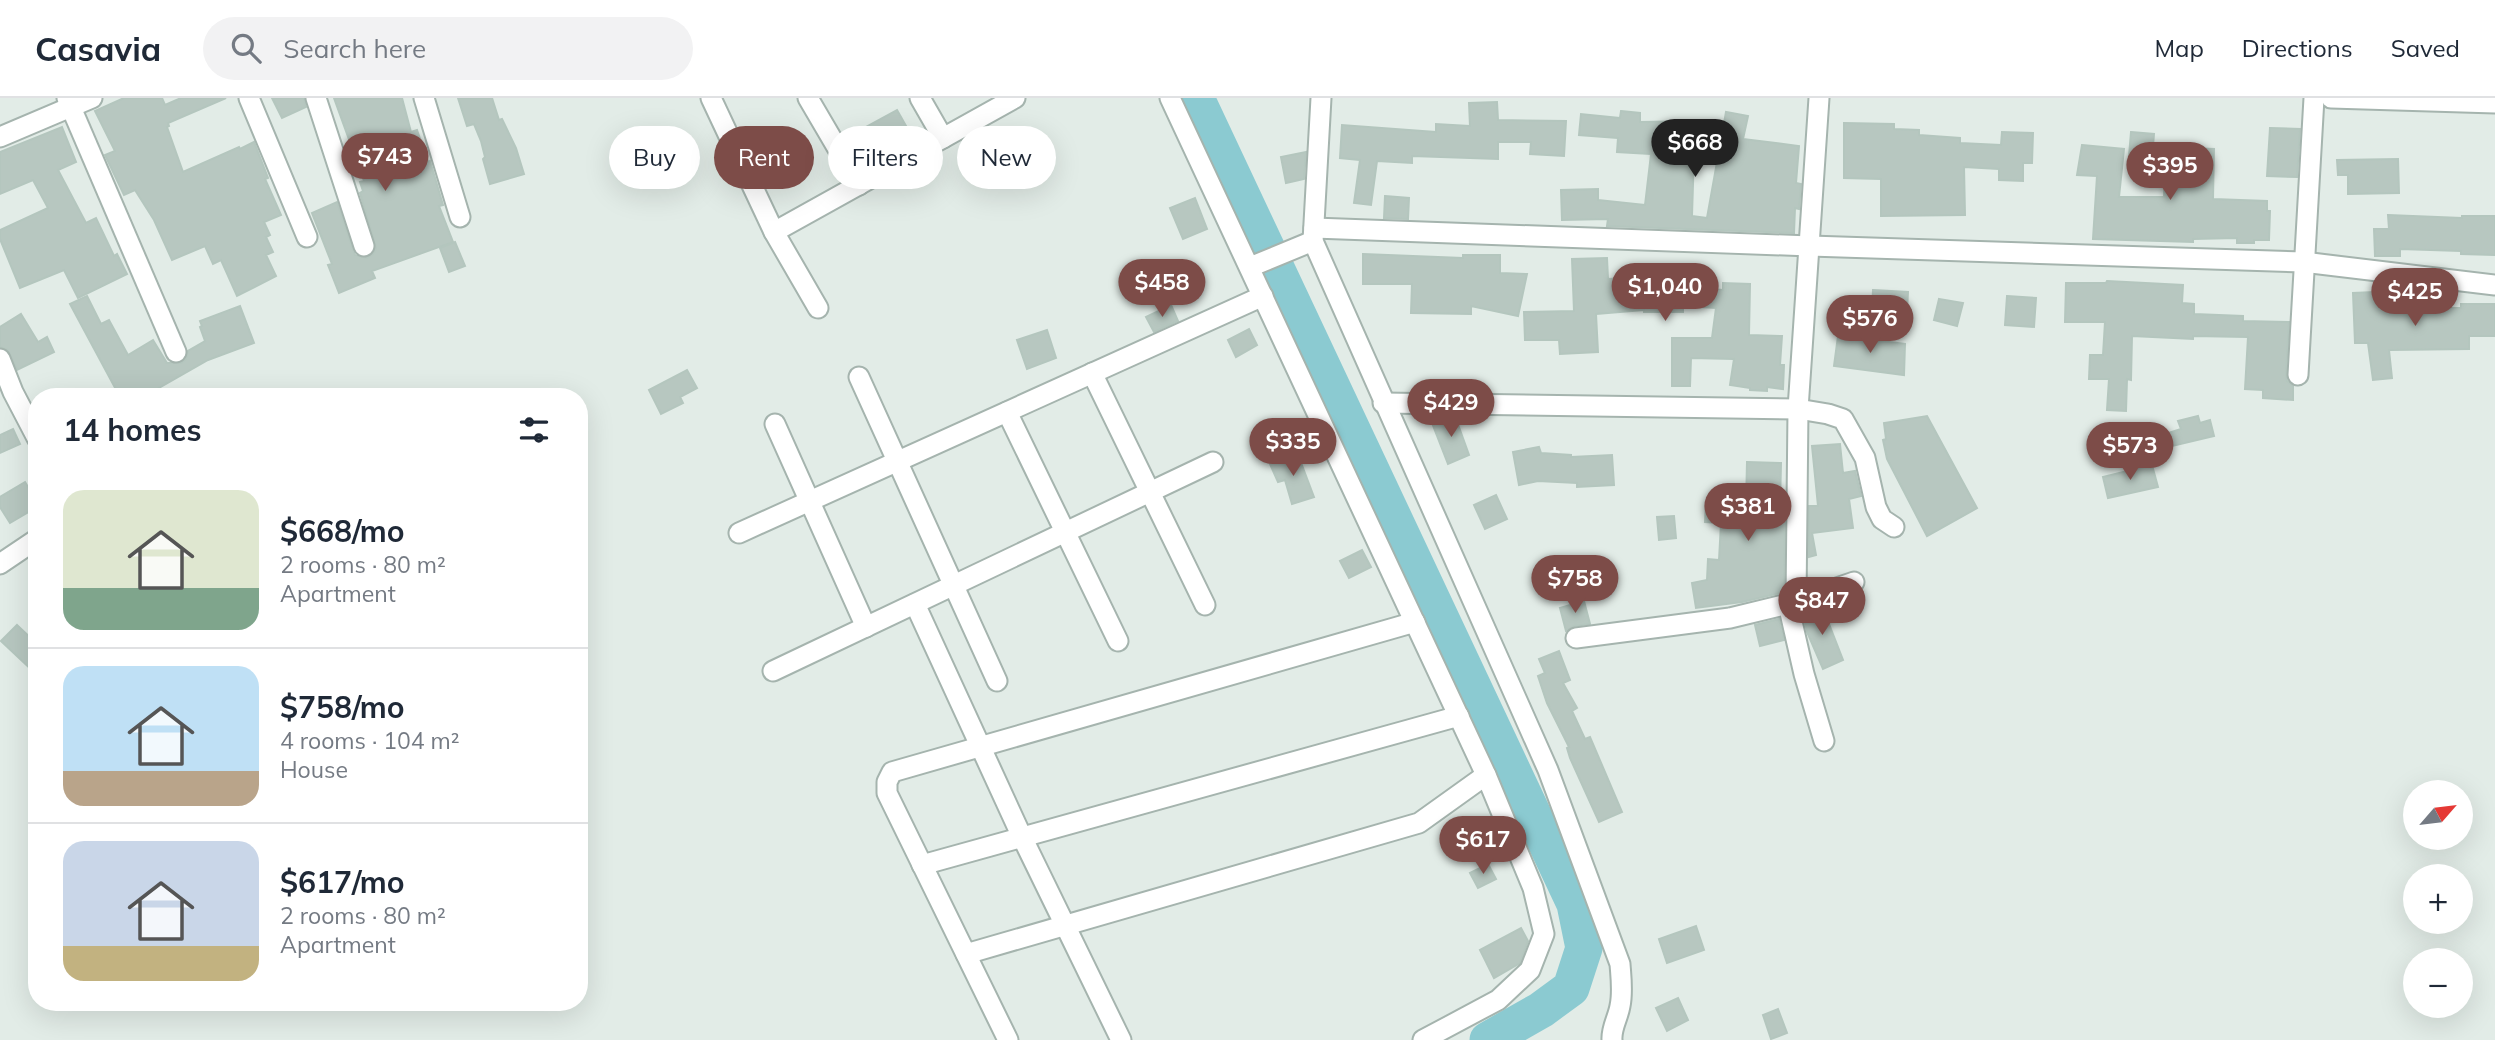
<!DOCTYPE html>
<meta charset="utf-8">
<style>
:root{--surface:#fff;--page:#f2f2f3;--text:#1f2937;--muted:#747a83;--line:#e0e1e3;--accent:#7d4c48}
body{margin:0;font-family:Mulish,sans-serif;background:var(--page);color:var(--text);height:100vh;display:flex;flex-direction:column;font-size:26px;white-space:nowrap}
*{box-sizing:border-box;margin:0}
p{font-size:23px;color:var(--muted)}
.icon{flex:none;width:38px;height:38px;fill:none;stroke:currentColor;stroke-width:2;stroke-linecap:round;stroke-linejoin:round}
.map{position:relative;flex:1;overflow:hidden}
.sheet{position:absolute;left:28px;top:290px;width:560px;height:623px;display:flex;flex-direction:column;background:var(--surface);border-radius:28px;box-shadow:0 7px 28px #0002}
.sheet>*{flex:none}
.top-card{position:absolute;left:609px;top:28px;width:665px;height:63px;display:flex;gap:14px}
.needle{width:46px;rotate:62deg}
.buttons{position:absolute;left:2403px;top:682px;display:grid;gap:14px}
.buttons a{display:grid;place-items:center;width:70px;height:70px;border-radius:50%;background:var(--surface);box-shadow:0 7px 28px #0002;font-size:35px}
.price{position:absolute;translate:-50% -60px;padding:0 16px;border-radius:24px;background:var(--accent);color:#fff;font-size:23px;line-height:46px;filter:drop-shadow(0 2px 4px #0008)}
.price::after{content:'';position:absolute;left:50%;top:42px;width:21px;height:16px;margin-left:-10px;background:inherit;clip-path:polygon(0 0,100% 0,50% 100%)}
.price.selected{background:#222;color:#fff}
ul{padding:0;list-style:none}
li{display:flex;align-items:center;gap:21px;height:175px;padding:0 35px}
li+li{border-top:2px solid var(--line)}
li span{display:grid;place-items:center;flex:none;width:196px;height:140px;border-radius:21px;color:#555}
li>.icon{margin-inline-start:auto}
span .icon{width:84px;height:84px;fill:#fffc;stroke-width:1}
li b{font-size:30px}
h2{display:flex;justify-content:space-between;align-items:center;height:84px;padding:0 35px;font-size:30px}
.tag{padding:0 24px;border-radius:32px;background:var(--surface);box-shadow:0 7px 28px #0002;font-size:24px;line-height:63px}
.tag.selected{background:var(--accent);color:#fff}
header{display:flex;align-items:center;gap:42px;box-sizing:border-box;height:98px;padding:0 35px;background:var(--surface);border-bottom:2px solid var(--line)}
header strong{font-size:33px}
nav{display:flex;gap:38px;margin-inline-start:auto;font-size:24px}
.search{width:490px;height:63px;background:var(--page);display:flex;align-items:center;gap:18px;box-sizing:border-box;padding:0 24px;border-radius:38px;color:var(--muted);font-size:26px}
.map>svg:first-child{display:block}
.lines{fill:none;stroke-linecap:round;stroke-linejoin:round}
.river{stroke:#8bcad1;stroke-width:37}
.building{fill:#b7c7c0;stroke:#b4c6be;stroke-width:2}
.street-casing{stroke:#a5b4ae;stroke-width:23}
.street{stroke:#fff;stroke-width:19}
</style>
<header>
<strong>Casavia</strong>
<div class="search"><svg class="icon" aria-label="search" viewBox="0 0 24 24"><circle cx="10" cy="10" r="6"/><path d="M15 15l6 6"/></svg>Search here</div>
<nav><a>Map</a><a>Directions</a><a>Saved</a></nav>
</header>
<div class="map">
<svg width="2495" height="942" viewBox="0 0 2495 942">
<rect width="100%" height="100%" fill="#e2ece7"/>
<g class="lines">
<polyline class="river" points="1196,0 1575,806 1584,850 1571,890 1541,912 1488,942"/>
</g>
<g class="building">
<polygon points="124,0 162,0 165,7 181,0 226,0 168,25 169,28 167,29 183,74 239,49 240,51 254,44 268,80 265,81 281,117 264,124 270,137 266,139 273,154 266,157 276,178 237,198 221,162 213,166 205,148 172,162 154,122 135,92 124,97 105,57 115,53 95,13"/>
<polygon points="272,0 304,0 306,9 282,20"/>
<polygon points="334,0 402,0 411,34 417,32 428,64 430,63 443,107 439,108 453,144 372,173 375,180 339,195 328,167 332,166 312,115 337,104 355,157 367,160 373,156 376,150 360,95 363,93 360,84 364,83"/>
<polygon points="458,0 492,0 499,22 502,21 516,50 524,76 490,86 483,61 485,59 481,43 474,26 467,28"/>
<polygon points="1497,4 1498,22 1566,23 1564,58 1530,56 1531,44 1498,44 1498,61 1412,58 1412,65 1377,63 1371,107 1354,105 1360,62 1340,60 1342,27 1436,34 1436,26 1470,28 1469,5"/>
<polygon points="897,12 914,42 874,64 857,34"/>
<polygon points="1621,13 1640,15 1640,24 1695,23 1692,118 1707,120 1726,14 1748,18 1743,41 1799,48 1796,85 1801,86 1799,111 1795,110 1794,135 1607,128 1608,121 1562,122 1561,92 1598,91 1598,102 1645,107 1651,56 1617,54 1618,40 1579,37 1581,16 1620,20"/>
<polygon points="1844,25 1894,26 1894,31 1919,32 1919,37 1960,40 1960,45 2001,47 2002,34 2033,35 2032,65 2023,65 2023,83 1999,82 1999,71 1964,69 1965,117 1881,118 1881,81 1844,80"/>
<polygon points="62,29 76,64 58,72 86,125 96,120 114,158 117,156 127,176 78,200 64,172 20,190 0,141 0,132 48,110 33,82 0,96 0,54"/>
<polygon points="2270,30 2300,31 2297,79 2267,78"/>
<polygon points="2131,34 2154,36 2152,60 2129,58"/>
<polygon points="2082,47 2124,51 2119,99 2164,99 2166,49 2214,51 2213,101 2267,103 2267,113 2270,113 2269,142 2254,142 2254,145 2237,145 2237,140 2193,141 2193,144 2093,141 2097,78 2077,77"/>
<polygon points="1306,54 1304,81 1286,85 1281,59"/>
<polygon points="2398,61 2399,95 2348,96 2348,77 2338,77 2337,62"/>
<polygon points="1385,98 1409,100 1408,121 1384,120"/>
<polygon points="1195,100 1207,131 1183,141 1170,110"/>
<polygon points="2388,117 2462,120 2462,118 2495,118 2495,157 2461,156 2461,153 2400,151 2400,158 2375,158 2374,131 2389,131"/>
<polygon points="455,144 465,168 449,174 440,150"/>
<polygon points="1363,156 1463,160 1463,157 1500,157 1500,175 1527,176 1518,218 1471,208 1471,216 1411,215 1412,186 1363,186"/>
<polygon points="1607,160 1608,181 1676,177 1677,188 1723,192 1723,185 1750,186 1749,237 1782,238 1780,267 1784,267 1783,291 1767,289 1767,293 1750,292 1750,290 1730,287 1734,261 1691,260 1690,288 1672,288 1672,240 1712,240 1716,210 1683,208 1683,214 1644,214 1644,212 1596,216 1598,254 1560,256 1559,242 1525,242 1524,214 1574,213 1572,161"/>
<polygon points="2107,183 2183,187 2182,205 2194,206 2194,216 2243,218 2243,223 2289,224 2286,276 2287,283 2293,288 2293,302 2263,300 2263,292 2245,291 2248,239 2193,238 2193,241 2132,238 2131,282 2127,281 2126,313 2107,312 2109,281 2089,281 2090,257 2103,257 2105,224 2065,224 2066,185 2106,185"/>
<polygon points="1873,192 1908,194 1907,214 1872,212"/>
<polygon points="2374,194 2374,201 2404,201 2404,210 2461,210 2461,206 2495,206 2495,238 2469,238 2469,251 2389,252 2392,280 2373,282 2368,245 2355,245 2353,195"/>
<polygon points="87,198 101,226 109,222 128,257 153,242 167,265 181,265 186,261 188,253 205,243 200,229 202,228 200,223 240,208 254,245 208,262 143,299 120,299 70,206"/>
<polygon points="2007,198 2036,200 2034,229 2005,227"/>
<polygon points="1939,201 1963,205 1957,228 1934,222"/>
<polygon points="1171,207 1178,223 1154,234 1146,219"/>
<polygon points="21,216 38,244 47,239 54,254 17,272 8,252 0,249 0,229"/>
<polygon points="1249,231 1257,247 1236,259 1228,242"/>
<polygon points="1047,232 1056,260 1027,271 1017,242"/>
<polygon points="1838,238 1905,246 1904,277 1834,268"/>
<polygon points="687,272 697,290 680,299 683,305 661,316 649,292"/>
<polygon points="1455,318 1469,357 1448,366 1432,325"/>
<polygon points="1927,318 1977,410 1927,438 1887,361 1883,342 1886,341 1884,325"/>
<polygon points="2198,318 2200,325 2210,322 2214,338 2159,351 2156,339 2181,331 2178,323"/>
<polygon points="13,331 20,346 0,355 0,337"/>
<polygon points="1840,346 1843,375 1855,373 1861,398 1849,401 1853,430 1812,435 1816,457 1809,459 1809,408 1818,408 1812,348"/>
<polygon points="1539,349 1541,355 1571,357 1571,359 1612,357 1614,387 1577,389 1577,385 1538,383 1519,387 1513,354"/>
<polygon points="1297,354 1314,399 1292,406 1285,382 1278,384 1270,366"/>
<polygon points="1747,364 1781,365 1780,407 1785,407 1784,494 1742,504 1696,510 1692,485 1707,482 1708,461 1719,462 1721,425 1705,424 1706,405 1746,408"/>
<polygon points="2152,367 2158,389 2108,400 2103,379"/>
<polygon points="25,384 37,404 37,409 10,425 0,409 0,399"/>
<polygon points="1496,397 1507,421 1485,431 1474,407"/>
<polygon points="1674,418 1676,440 1659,442 1657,419"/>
<polygon points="1362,452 1371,469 1349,480 1340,463"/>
<polygon points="1584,503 1590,526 1574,528 1566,533 1560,510"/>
<polygon points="1822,508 1843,562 1823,571 1807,534 1803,515"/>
<polygon points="1779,521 1784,542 1760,548 1755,527"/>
<polygon points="17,527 37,546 37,577 1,543"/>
<polygon points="1559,553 1570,582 1563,585 1577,610 1572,613 1585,641 1590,639 1622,714 1599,724 1570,660 1567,650 1569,649 1547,605 1538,578 1545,575 1539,561"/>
<polygon points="1488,766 1496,781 1478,790 1470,775"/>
<polygon points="1696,828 1704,852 1667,865 1659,841"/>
<polygon points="1521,830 1528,843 1520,865 1494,880 1480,852"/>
<polygon points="1678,900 1688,922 1667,933 1656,910"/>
<polygon points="1778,911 1787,935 1771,941 1763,917"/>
</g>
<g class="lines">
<defs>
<g id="street">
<polyline points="67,0 176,254"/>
<polyline points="249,0 307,139"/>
<polyline points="316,0 364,148"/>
<polyline points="424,0 460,119"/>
<polyline points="711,0 774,134 818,210"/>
<polyline points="808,0 859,87"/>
<polyline points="920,0 943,40"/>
<polyline points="1170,0 1486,677 1533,790 1544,836 1530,872 1498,902 1423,942"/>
<path d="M1321 0 1313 143 1548 672 1620 866C1621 880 1623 894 1620 908 1618 920 1611 930 1612 942"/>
<polyline points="2331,0 2495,5"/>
<polyline points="0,39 92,0"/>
<polyline points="1314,130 1810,148 2303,164 2495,187"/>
<polyline points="774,134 1015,0"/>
<polyline points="1250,169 1313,143"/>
<polyline points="0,261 13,294 37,340"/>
<polyline points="1092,275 1205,507"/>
<polyline points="2298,277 2314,0"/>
<polyline points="859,279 997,583"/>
<polyline points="1383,305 1798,311 1828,316 1843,321 1865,360 1876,409 1882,421 1894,429"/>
<polyline points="1007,314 1118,543"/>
<polyline points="775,326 866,529"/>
<polyline points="739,435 1263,198"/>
<polyline points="0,466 37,441"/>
<polyline points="1796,504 1798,311 1819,0"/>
<polyline points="915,506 1022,739 1121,942"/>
<polyline points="1788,506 1804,576 1824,643"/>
<polyline points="1576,540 1730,520 1796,504 1854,484"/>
<polyline points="773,573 1213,364"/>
<polyline points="922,767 1459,618"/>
<polyline points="966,856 1419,725 1486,677"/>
<polyline points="1008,942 887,695 887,684 892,674 1415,524"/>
</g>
</defs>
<use href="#street" class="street-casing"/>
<use href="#street" class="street"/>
</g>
</svg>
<div class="buttons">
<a><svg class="needle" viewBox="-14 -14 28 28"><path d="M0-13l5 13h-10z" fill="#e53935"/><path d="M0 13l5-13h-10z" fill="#747a83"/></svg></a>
<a>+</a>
<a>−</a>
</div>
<b class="price selected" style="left:1695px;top:81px">$668</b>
<b class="price" style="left:385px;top:95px">$743</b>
<b class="price" style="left:2170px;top:104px">$395</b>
<b class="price" style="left:1162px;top:221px">$458</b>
<b class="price" style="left:1665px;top:225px">$1,040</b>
<b class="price" style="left:2415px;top:230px">$425</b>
<b class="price" style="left:1870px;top:257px">$576</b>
<b class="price" style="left:1451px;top:341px">$429</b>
<b class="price" style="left:1293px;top:380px">$335</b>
<b class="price" style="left:2130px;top:384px">$573</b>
<b class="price" style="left:1748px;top:445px">$381</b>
<b class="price" style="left:1575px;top:517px">$758</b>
<b class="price" style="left:1822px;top:539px">$847</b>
<b class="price" style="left:1483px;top:778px">$617</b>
<div class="top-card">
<a class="tag">Buy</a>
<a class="tag selected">Rent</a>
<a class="tag">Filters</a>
<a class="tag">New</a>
</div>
<section class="sheet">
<h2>14 homes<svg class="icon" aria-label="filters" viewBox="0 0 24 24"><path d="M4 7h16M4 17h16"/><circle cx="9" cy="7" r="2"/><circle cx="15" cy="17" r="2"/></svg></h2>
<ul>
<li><span style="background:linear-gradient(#dfe7d0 70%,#7fa58c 0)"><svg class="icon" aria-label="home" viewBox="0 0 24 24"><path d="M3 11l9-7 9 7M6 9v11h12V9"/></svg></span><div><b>$668/mo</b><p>2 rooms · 80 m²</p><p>Apartment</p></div></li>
<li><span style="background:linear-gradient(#bfe0f5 75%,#b9a48a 0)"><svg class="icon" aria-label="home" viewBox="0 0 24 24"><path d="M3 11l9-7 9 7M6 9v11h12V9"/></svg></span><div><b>$758/mo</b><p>4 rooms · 104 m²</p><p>House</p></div></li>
<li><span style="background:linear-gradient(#c9d6e8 75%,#c2b280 0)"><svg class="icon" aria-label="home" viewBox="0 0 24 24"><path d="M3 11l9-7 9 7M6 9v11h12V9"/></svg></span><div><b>$617/mo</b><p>2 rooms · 80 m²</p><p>Apartment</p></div></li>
</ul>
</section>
</div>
